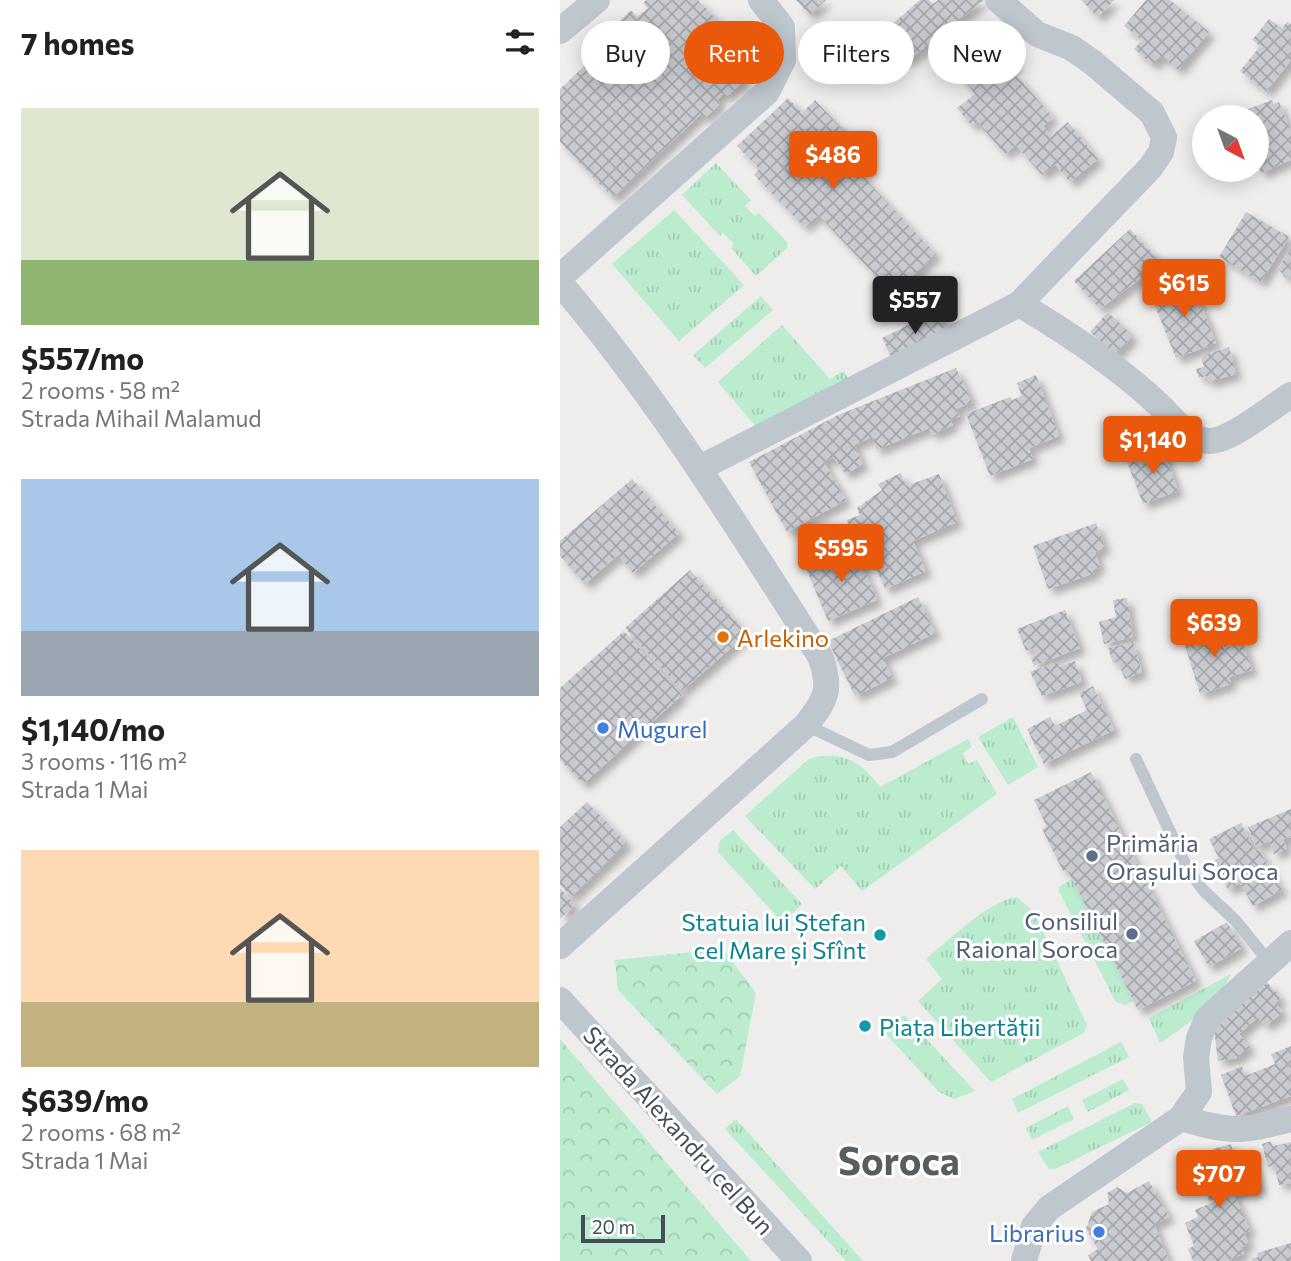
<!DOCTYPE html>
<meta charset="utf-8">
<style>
:root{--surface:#fff;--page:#f2f2f2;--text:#202124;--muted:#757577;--accent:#ea580c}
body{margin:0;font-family:Commissioner,sans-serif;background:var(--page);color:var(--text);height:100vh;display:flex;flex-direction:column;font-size:26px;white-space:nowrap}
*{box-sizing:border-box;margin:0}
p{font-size:23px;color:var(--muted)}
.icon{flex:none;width:38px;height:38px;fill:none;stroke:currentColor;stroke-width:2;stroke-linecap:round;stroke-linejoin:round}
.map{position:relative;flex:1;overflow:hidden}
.side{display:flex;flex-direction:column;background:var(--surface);width:560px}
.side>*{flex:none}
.guide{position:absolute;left:21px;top:21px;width:604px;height:63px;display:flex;gap:14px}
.needle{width:46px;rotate:139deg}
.controls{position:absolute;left:632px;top:105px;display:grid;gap:14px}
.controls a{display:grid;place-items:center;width:77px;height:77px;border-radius:50%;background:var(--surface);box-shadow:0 4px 18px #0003;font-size:35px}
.scale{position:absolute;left:21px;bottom:18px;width:84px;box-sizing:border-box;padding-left:7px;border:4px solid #464f58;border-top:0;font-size:19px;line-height:24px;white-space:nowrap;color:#464f58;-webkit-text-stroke:5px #fff;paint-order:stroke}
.price{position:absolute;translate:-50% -60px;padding:0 16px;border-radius:7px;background:var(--accent);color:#fff;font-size:23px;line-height:46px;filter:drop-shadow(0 2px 4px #0008)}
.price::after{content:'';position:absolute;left:50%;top:42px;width:21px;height:16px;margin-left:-10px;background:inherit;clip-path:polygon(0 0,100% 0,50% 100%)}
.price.current{background:#222;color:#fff}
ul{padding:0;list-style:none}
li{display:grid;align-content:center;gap:14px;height:371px;padding:0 21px}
li span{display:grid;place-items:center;height:217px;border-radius:0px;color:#555}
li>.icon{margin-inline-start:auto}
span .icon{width:126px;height:126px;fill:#fffc;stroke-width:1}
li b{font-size:30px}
h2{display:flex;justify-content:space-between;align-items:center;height:84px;padding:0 21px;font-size:30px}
.pill{padding:0 24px;border-radius:32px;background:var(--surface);box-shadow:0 4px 18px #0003;font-size:24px;line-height:63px}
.pill.current{background:var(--accent);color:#fff}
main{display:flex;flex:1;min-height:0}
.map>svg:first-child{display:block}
.grass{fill:url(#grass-tufts)}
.park{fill:url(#park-crowns)}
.building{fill:url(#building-cross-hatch);filter:url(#shadow)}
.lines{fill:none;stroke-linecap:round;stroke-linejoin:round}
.service{stroke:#bec6ce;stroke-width:12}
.minor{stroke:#bec6ce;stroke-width:26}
.food-dot{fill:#e8710a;stroke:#fff;stroke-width:2.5}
.shop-dot{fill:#3f7fe0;stroke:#fff;stroke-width:2.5}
.service-dot{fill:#5c6f8a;stroke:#fff;stroke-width:2.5}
.culture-dot{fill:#0f9aa8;stroke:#fff;stroke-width:2.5}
.labels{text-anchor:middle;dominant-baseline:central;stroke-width:6;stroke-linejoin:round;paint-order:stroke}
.food-label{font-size:24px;fill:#c56008;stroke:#fff;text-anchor:start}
.shop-label{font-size:24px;fill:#366cbe;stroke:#fff;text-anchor:start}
.service-label{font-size:24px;fill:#4e5e75;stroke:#fff;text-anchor:start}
.culture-label{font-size:24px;fill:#0d838f;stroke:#fff;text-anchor:end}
.street-label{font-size:24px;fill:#464f58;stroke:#fff}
.town-label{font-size:38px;font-weight:bold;fill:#595d61;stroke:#fff}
</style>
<main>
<section class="side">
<h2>7 homes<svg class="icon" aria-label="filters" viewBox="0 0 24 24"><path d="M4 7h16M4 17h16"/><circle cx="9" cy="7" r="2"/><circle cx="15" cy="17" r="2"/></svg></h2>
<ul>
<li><span style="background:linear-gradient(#dfe7d0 70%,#8fb573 0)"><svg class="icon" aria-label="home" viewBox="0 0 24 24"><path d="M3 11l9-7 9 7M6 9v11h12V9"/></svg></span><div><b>$557/mo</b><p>2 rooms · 58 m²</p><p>Strada Mihail Malamud</p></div></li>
<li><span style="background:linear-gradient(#a9c7e8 70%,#9aa5b1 0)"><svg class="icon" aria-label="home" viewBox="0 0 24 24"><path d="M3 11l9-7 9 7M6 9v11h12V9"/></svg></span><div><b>$1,140/mo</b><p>3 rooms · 116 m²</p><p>Strada 1 Mai</p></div></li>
<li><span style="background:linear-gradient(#ffd9b3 70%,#c2b280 0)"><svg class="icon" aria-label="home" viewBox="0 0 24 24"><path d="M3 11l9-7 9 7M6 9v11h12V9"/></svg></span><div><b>$639/mo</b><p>2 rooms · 68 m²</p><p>Strada 1 Mai</p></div></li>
</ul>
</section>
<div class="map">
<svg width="731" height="1261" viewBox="0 0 731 1261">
<defs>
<pattern id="grass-tufts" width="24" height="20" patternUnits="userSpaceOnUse" patternTransform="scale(1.75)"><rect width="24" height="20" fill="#bbeccf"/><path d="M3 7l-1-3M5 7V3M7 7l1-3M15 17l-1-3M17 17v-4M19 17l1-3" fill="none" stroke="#a2ccb4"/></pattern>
<pattern id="park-crowns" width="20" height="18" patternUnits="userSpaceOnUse" patternTransform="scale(1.75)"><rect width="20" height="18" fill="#bbeccf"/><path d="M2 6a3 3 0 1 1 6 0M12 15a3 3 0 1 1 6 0" fill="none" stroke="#a2ccb4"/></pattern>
<pattern id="building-cross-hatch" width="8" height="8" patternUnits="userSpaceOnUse" patternTransform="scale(1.75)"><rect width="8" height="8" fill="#cacbd1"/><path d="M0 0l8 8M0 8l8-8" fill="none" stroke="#a6a7ac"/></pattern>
<filter id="shadow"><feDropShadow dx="6" dy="6" stdDeviation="3.5" flood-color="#0004"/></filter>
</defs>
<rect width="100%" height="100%" fill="#efecec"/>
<g class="grass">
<polygon points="156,163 191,200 185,206 195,216 199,213 227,242 227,248 196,276 172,249 173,243 163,233 160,236 122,195"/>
<polygon points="114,210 184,285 119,341 52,264"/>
<polygon points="201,296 213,310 145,368 133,355"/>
<polygon points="222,325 270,379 284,371 288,378 197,428 158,382"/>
<polygon points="453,717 478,767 448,785 418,737"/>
<path d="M408 739 412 747 403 753 408 764 417 760 437 794 302 891 281 866 255 889 185 816 249 759C281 749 302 762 320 787Z"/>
<polygon points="173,830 242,904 223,923 158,852 159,842"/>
<polygon points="512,879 573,1001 565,1005 556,1002 499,891 499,887"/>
<path d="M457 897 474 912 527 1025 524 1033 431 1082 358 1001 382 979 366 959C389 940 428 901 457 897Z"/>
<path d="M671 974C658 1006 627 1024 600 1043L589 1018Z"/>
<polygon points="344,1015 415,1091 394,1099 379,1092 324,1032"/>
<polygon points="561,1042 569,1057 458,1113 452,1099"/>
<polygon points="563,1079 569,1090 528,1112 522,1100"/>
<polygon points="575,1103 582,1104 592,1122 495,1169 489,1169 478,1152"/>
<polygon points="508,1106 514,1119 472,1140 466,1128"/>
<polygon points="176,1119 303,1261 286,1261 165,1129"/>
</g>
<g class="park">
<polygon points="163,949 196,993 180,1076 157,1094 58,990 55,960"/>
<polygon points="0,1039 191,1261 0,1261"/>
</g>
<g class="building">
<polygon points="86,0 138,0 197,62 181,77 185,80 167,96 164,93 157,100 160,104 145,118 141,114 53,198 0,142 0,89 62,30 57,24 71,10 77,17 88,8 83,3"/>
<polygon points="236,0 266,0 250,15"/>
<polygon points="360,0 369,0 373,4 378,0 424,0 346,62 322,33"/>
<polygon points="521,0 554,0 538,17"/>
<polygon points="586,0 610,0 649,32 618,70 602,56 593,65 574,49 582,40 564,26"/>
<polygon points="709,19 722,28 727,22 731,24 731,60 706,92 680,71 700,46 692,40"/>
<polygon points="430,32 457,64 441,78 446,84 457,75 493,118 483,126 491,136 508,122 538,159 510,182 495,164 482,175 456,145 445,154 417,122 412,126 397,108 415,94 391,65"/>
<polygon points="228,98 242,113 255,100 291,138 278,150 376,254 333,294 258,215 244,227 194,175 199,169 177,146"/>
<polygon points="712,100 714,104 719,102 731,131 731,160 701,173 696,161 696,117 680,117 678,113"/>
<polygon points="686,212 729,237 701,282 659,257"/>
<polygon points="570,229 596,257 577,274 581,278 540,309 514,281"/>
<polygon points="731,248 731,276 726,278 718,269"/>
<polygon points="631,280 656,343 616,358 591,296"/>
<polygon points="377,311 388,333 333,361 322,338"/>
<polygon points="548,312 573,336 555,355 530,332"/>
<polygon points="669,347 676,374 648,382 646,376 639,378 636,369 644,367 641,356"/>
<polygon points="396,368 412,402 396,409 400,416 390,420 393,425 372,435 369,428 316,450 312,437 294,445 303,464 286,474 273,457 264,462 286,500 227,532 189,462 278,415"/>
<polygon points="476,375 499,436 469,448 473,459 430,476 406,414 450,397 452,400 462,396 457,383"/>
<polygon points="603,449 618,491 583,504 567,462"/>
<polygon points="341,473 346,486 379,474 397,522 353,541 366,571 325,589 312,559 319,556 315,546 300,553 287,520 300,515 297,508 322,490 318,484"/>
<polygon points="72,479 119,533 73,573 58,555 25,584 0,556 0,541"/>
<polygon points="536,523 545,548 535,552 540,567 532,570 535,573 488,589 473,546"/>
<polygon points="294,546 317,600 268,621 245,566 262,559 265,566 281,559 278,553"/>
<polygon points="130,570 187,634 122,691 65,628"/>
<polygon points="358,597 375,633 323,658 332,678 295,696 268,641"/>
<polygon points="567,598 573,637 544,644 539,622 556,617 553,600"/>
<polygon points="505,610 520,648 474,666 471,658 476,656 473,648 466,651 457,629"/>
<polygon points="657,626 664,648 683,642 692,670 669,677 671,684 640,694 622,636"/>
<polygon points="64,631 122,695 23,784 0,760 0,688"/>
<polygon points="573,642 582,672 565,679 558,662 553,663 548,648"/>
<polygon points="515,661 522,682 482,696 470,672 497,662 499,667"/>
<polygon points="533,686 554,730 484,764 467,729 490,717 495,726 527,710 519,693"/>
<polygon points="531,772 636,981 578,1010 507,869 503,871 482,829 487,827 474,800"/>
<polygon points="27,802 67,843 12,897 0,885 0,827"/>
<polygon points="731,809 731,837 723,839 727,849 714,854 709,841 696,847 688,827"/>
<polygon points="681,823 695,851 699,849 722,890 693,906 680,883 668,890 654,860 659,858 649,839"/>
<polygon points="0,888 15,905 0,919"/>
<polygon points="667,922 682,948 649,967 634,941"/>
<polygon points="707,982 721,998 715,1003 723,1012 706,1026 698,1017 679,1034 690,1047 677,1058 658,1061 654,1029"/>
<polygon points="731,1046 731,1096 676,1116 661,1075 682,1066 685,1076 715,1064 711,1054"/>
<polygon points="711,1141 713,1146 731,1142 731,1183 719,1185 714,1165 708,1167 702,1144"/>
<polygon points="671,1144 685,1190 674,1193 690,1231 684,1233 689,1244 681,1247 684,1254 667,1261 633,1261 628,1249 634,1246 625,1223 638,1217 635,1210 672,1194 649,1201 636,1154"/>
<polygon points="694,1167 701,1189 689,1193 682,1170"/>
<polygon points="589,1181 609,1217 594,1224 609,1261 531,1261 528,1255 538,1249 526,1229 532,1212 549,1204 547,1193 557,1187 567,1193"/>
<polygon points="731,1243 731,1261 692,1261 692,1258 698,1257 697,1253"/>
</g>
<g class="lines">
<g class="service">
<polyline points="246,725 309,755 332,752 422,699"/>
<polyline points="576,759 627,868 644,891 676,921 709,962"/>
</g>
<g class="minor">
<polyline points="0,31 37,0"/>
<polyline points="0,277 207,92 223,60 222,27 201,0"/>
<path d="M0 283C99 399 178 528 260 656 272 689 267 698 246 725L0 946"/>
<path d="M459 304C508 333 556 365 598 404 612 417 627 439 648 441 670 442 711 407 731 395"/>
<polyline points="140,468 459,304 590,168 601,152 604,137 592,113 532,62 512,48 477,34 438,0"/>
<polyline points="0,1000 239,1261"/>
<path d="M621 1118C672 1133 680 1132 731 1119"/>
<polyline points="464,1261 474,1226 489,1208 621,1118 639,1092 636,1057 639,1038 647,1019 731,943"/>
</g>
</g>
<circle class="food-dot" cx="163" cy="637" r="7"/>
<g class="shop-dot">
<circle cx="43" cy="728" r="7"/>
<circle cx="539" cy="1232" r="7"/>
</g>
<g class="service-dot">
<circle cx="532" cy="856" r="7"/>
<circle cx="572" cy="934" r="7"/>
</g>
<g class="culture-dot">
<circle cx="320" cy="935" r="7"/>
<circle cx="305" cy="1026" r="7"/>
</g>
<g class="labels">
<g class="food-label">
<text x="177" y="637">Arlekino</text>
</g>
<g class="shop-label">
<text x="57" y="728">Mugurel</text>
<text x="525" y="1232" text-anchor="end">Librarius</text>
</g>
<g class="service-label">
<text x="546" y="842">Primăria<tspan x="546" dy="28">Orașului Soroca</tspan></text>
<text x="558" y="920" text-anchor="end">Consiliul<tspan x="558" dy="28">Raional Soroca</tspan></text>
</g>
<g class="culture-label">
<text x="306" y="921">Statuia lui Ștefan<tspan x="306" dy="28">cel Mare și Sfînt</tspan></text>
<text x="319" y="1026" text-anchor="start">Piața Libertății</text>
</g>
<g class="street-label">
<text transform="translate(119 1130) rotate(48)">Strada Alexandru cel Bun</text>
</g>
<g class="town-label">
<text x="339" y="1159">Soroca</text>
</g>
</g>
</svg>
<div class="controls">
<a><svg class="needle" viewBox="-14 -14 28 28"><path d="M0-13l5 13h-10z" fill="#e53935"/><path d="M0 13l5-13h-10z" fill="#757577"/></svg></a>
</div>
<div class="scale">20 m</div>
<b class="price" style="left:273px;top:191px">$486</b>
<b class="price" style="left:624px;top:319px">$615</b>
<b class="price current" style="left:355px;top:336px">$557</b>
<b class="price" style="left:593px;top:476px">$1,140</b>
<b class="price" style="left:281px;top:584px">$595</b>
<b class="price" style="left:654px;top:659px">$639</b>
<b class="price" style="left:659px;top:1210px">$707</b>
<div class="guide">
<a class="pill">Buy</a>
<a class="pill current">Rent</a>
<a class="pill">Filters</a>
<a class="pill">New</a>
</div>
</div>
</main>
